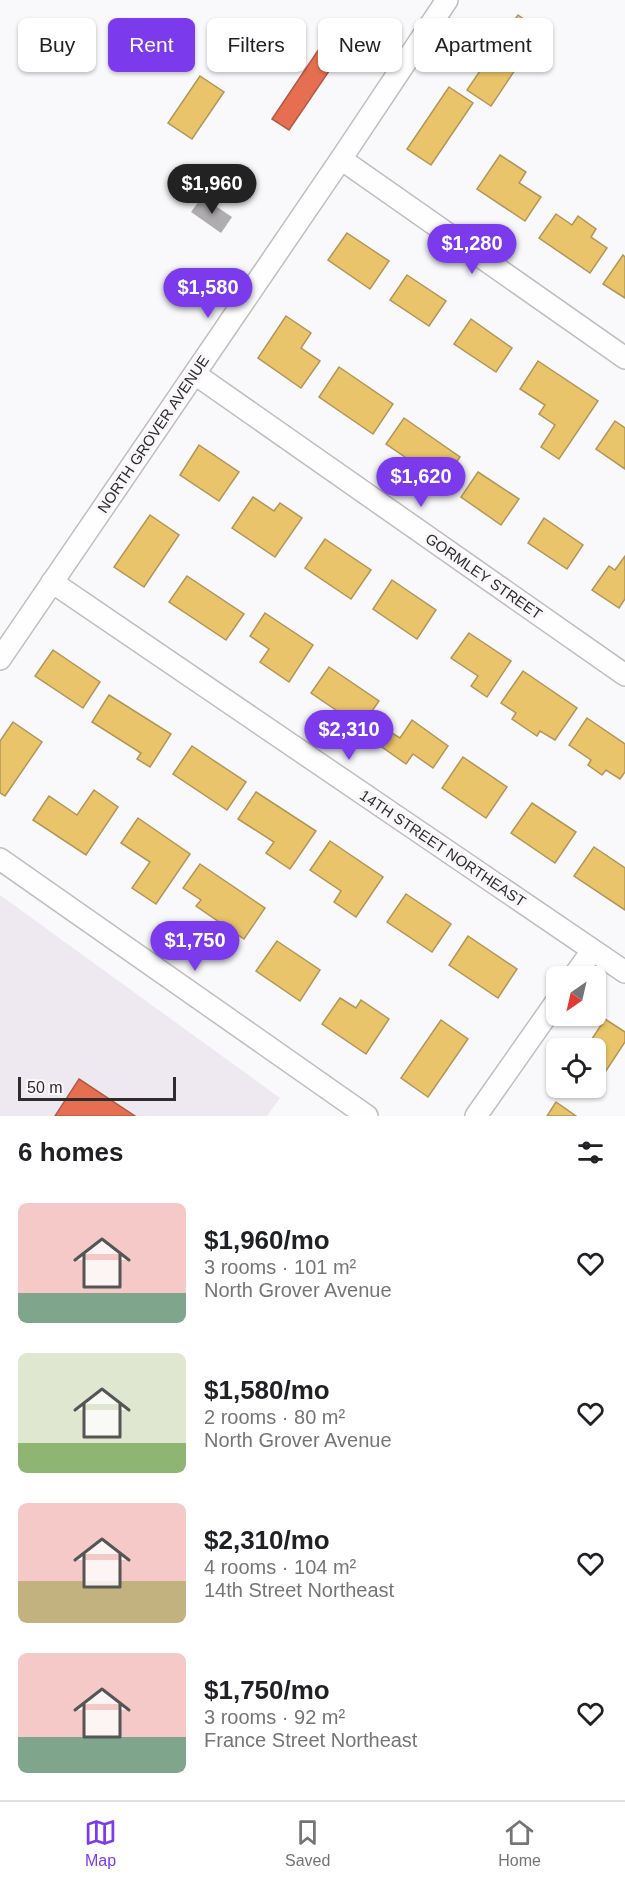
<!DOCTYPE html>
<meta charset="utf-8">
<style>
:root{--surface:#fff;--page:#f6f6f6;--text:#202124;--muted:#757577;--line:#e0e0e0;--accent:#7c3aed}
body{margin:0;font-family:Arial,sans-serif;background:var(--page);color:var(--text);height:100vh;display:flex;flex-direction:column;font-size:22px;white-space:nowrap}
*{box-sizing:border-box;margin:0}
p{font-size:20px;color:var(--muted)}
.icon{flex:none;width:33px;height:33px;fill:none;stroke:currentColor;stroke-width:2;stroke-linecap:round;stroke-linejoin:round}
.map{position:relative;height:1116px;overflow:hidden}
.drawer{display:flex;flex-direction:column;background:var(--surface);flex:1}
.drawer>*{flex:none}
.top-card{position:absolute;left:18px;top:18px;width:590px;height:54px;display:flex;gap:12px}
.needle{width:39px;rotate:214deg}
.buttons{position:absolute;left:546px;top:966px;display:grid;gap:12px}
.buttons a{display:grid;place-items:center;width:60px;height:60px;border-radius:9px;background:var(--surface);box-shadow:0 2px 4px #0004;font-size:30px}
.scale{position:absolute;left:18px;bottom:15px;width:158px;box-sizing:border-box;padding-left:6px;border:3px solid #2e2c2e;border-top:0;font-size:16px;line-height:21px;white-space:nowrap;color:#2e2c2e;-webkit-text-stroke:4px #faf7fb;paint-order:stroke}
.price{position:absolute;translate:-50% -51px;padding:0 14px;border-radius:21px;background:var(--accent);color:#fff;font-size:20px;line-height:39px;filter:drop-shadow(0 2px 3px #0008)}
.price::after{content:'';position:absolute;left:50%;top:36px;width:18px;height:14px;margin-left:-9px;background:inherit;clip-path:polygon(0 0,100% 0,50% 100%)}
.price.current{background:#222;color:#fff}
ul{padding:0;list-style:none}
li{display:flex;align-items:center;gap:18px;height:150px;padding:0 18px}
li span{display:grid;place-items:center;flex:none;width:168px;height:120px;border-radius:9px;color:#555}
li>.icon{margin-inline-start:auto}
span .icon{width:72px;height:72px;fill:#fffc;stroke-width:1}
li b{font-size:26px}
h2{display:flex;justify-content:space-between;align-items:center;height:72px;padding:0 18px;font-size:26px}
.pill{padding:0 21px;border-radius:9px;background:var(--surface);box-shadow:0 2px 4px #0004;font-size:21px;line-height:54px}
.pill.current{background:var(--accent);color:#fff}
.tab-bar{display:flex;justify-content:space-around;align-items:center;height:84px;border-top:2px solid var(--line);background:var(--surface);font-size:16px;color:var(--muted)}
.tab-bar a{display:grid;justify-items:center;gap:3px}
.tab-bar .current{color:var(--accent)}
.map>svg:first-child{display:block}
.built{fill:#eee9f0}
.homes{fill:#e9c46a;stroke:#b19658;stroke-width:1.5}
.shops{fill:#e76f51;stroke:#b05b46;stroke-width:1.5}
.building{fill:#afadaf}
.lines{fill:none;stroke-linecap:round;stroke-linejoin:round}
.minor-casing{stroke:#bfbec0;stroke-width:24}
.minor{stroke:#fefefe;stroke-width:21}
.labels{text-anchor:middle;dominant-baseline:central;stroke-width:6;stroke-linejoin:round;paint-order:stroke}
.street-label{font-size:15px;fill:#2e2c2e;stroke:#faf7fb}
</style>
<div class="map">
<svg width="625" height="1116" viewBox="0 0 625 1116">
<rect width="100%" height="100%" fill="#f9f8fa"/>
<polygon class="built" points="0,895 280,1098 267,1116 0,1116"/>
<g class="homes">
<polygon points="518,15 541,31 491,106 467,90"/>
<polygon points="200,76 224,92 192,139 168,123"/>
<polygon points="449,87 473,103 431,165 407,149"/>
<polygon points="500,155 526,172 519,183 541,197 525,221 477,189"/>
<polygon points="556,214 572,225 578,216 596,229 591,237 607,248 590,273 539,238"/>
<polygon points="347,233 389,261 370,289 328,260"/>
<polygon points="623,255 625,257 625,298 603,284"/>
<polygon points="407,275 446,301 429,326 390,300"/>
<polygon points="286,316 311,333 301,348 320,361 301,388 258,358"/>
<polygon points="471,319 512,348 496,372 454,344"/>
<polygon points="538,361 598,401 559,459 541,447 555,425 539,414 545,405 520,389"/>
<polygon points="339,367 393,404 373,434 319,397"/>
<polygon points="404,418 460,457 443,483 386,444"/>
<polygon points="615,421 625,428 625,469 596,449"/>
<polygon points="199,445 239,472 219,501 180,475"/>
<polygon points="478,472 519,499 501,525 461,497"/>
<polygon points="253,497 274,511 280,503 302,518 275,557 232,528"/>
<polygon points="150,515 179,535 144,587 114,567"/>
<polygon points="544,518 583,545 567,569 528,543"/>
<polygon points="325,539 371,570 351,599 305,568"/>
<polygon points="625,556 625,599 619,608 592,590 609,566 615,570"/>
<polygon points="187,576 244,614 226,640 169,602"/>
<polygon points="392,580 436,610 417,639 373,609"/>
<polygon points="265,613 313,645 289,682 260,662 269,649 250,636"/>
<polygon points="469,633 511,661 487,697 471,686 478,676 451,658"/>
<polygon points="53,650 100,682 83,708 35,676"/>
<polygon points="329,667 379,701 361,727 311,693"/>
<polygon points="523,671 577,708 555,740 540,731 537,736 512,719 516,713 501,703"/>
<polygon points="109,695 171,734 150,767 137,759 141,753 92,722"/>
<polygon points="587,718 625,744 625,772 620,779 606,770 602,775 588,765 591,760 569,745"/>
<polygon points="412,720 448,746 433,768 413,754 406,764 382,747 392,733 400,738"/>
<polygon points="13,722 42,742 5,796 0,793 0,741"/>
<polygon points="192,746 246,782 227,810 173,774"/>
<polygon points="463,757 507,787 486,818 442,788"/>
<polygon points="94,790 118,807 86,855 33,820 49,796 77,815"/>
<polygon points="256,792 316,831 290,869 266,853 274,842 238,819"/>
<polygon points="532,803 576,832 555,863 511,833"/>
<polygon points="138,818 190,854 156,904 132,888 150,862 121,843"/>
<polygon points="330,841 383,877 356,917 334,902 341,891 310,870"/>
<polygon points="594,847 625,868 625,910 574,876"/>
<polygon points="200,864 265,908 244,939 196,906 201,900 183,888"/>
<polygon points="406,894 451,924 432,952 387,922"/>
<polygon points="468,936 517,969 498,998 449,965"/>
<polygon points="277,941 320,970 300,1001 256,971"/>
<polygon points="340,998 356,1008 361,1000 389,1019 366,1054 322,1024"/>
<polygon points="605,1019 625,1032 625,1042 596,1086 596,1048 586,1048"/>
<polygon points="441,1020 468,1039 428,1097 401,1078"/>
<polygon points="556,1102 576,1116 547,1116"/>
</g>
<g class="shops">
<polygon points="325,40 342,52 289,130 272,119"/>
<polygon points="79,1079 135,1116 55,1116"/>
</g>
<polygon class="building" points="202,197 232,217 221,233 191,212"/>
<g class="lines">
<defs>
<g id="minor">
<polyline points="341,159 625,358"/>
<polyline points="195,374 625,675"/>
<polyline points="52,582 625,972"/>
<polyline points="0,659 341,159 447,0"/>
<polyline points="0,859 367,1116"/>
<polyline points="574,976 592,951"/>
<polyline points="476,1116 556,1002"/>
</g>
</defs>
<use href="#minor" class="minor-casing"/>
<use href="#minor" class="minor"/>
</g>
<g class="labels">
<g class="street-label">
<text transform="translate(153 434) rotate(-56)">NORTH GROVER AVENUE</text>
<text transform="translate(484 576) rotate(35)">GORMLEY STREET</text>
<text transform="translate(443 848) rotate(34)">14TH STREET NORTHEAST</text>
</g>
</g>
</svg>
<div class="buttons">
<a><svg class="needle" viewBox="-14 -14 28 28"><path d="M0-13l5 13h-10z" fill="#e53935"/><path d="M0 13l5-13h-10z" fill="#757577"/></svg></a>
<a><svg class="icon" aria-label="locate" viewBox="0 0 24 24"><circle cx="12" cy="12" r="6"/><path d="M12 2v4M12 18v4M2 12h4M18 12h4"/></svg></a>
</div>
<div class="scale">50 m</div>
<b class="price current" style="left:212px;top:215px">$1,960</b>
<b class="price" style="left:472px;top:275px">$1,280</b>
<b class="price" style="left:208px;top:319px">$1,580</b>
<b class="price" style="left:421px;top:508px">$1,620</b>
<b class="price" style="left:349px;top:761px">$2,310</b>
<b class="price" style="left:195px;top:972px">$1,750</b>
<div class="top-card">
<a class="pill">Buy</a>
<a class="pill current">Rent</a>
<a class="pill">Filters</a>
<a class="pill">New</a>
<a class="pill">Apartment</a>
</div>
</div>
<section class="drawer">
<h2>6 homes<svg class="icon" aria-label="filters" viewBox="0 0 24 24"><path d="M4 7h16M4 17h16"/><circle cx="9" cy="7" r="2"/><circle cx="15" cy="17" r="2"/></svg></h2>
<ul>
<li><span style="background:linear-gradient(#f6c9c9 75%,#7fa58c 0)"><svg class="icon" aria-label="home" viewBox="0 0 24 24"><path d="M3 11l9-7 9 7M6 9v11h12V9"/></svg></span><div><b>$1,960/mo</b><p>3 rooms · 101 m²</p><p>North Grover Avenue</p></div><svg class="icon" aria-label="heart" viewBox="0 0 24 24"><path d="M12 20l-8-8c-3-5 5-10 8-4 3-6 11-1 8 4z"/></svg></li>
<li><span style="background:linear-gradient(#dfe7d0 75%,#8fb573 0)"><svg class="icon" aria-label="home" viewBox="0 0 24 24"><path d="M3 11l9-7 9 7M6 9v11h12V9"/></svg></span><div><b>$1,580/mo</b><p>2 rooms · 80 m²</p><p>North Grover Avenue</p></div><svg class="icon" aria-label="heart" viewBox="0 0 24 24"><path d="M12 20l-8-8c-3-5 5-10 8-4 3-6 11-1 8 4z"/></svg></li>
<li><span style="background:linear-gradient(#f6c9c9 65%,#c2b280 0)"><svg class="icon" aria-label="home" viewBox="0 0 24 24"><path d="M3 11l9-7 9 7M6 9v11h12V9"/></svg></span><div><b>$2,310/mo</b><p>4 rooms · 104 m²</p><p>14th Street Northeast</p></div><svg class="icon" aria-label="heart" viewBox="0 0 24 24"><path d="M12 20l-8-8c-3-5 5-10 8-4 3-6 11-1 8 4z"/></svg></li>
<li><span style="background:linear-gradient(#f6c9c9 70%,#7fa58c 0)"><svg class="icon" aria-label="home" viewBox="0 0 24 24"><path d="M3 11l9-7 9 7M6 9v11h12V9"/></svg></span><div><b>$1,750/mo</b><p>3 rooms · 92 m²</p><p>France Street Northeast</p></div><svg class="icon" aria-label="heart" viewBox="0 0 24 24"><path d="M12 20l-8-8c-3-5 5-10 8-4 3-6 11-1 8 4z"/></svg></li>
</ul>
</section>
<nav class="tab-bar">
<a class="current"><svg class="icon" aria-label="map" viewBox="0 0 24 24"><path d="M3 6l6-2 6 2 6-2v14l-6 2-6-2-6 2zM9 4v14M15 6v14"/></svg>Map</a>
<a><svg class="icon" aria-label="saved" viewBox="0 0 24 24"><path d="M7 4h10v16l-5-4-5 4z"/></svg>Saved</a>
<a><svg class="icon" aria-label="home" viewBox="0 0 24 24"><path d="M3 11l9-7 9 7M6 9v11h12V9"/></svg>Home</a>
</nav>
